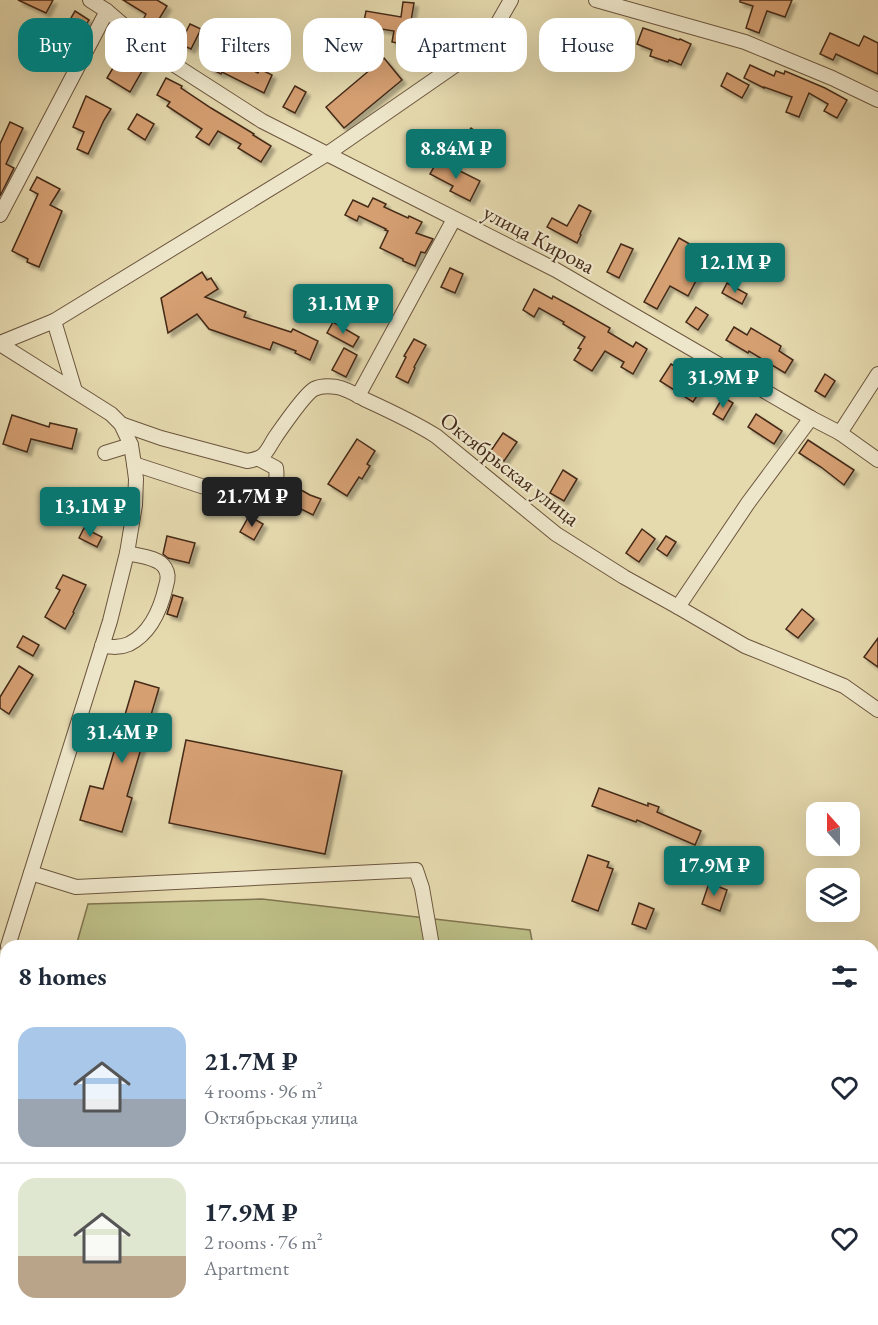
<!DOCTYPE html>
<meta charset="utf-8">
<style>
:root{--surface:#fff;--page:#f2f2f3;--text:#1f2937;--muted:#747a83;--line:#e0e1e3;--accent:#0f766e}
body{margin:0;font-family:"EB Garamond",serif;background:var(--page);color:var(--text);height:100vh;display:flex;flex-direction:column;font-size:22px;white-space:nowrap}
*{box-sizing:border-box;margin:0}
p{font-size:20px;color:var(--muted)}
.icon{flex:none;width:33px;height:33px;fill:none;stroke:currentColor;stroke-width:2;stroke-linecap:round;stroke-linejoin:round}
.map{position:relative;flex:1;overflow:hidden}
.panel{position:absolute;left:0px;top:940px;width:879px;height:386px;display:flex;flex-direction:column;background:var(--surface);border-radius:18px 18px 0 0;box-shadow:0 6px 24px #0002}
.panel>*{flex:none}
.top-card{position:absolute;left:18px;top:18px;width:843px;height:54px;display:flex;gap:12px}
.needle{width:39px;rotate:339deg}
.fabs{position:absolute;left:806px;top:802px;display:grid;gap:12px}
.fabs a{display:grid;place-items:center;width:54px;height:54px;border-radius:12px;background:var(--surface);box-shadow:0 6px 24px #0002;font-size:30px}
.price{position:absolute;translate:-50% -51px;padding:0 14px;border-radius:6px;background:var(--accent);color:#fff;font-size:20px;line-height:39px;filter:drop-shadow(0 2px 3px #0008)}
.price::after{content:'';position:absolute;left:50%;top:36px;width:18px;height:14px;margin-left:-9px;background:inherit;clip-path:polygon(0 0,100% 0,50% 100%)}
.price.selected{background:#222;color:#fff}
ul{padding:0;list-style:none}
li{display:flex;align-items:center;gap:18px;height:150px;padding:0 18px}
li+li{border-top:2px solid var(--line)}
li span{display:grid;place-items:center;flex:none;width:168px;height:120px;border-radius:18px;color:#555}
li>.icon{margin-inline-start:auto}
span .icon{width:72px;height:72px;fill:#fffc;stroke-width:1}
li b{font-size:26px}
h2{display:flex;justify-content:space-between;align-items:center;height:72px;padding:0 18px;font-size:26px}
.tag{padding:0 21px;border-radius:18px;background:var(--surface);box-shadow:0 6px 24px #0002;font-size:21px;line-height:54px}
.tag.selected{background:var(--accent);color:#fff}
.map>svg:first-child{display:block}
.green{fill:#bcbd85;stroke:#80744f;stroke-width:1.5}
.water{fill:#96baa9;stroke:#75806f;stroke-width:1.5}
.building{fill:#d59f72;stroke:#442a19;stroke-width:1.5;filter:url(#shadow)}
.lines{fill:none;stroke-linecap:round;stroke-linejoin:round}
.minor-casing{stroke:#6c563e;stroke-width:16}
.minor{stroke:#eee6ca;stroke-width:14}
.labels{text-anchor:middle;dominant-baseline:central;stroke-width:4.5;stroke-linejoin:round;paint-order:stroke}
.street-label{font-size:22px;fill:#442a19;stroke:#eee6ca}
</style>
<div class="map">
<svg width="878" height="1325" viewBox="0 0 878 1325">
<defs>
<filter id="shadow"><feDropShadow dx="4" dy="4" stdDeviation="1.5" flood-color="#0004"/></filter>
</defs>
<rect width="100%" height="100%" fill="#e5d9ae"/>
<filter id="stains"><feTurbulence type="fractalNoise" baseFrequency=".00333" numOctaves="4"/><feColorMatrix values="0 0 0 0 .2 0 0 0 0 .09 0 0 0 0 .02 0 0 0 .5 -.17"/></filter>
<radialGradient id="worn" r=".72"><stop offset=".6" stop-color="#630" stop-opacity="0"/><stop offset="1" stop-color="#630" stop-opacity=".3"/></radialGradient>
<polygon class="green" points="262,899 530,930 533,946 76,946 88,904"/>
<polygon class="water" points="19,1320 252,1320 295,1325 20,1325"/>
<g class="building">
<polygon points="18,0 53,0 46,13"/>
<polygon points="123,0 157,0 167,6 153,29 142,22 146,14"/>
<polygon points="740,0 792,0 785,17 767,11 759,33 746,28 753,6 740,2"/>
<polygon points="403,2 414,3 407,45 392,42 394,31 363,26 366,11 401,17"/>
<polygon points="75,11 89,20 77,39 64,30"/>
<polygon points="190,24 201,29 191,49 180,44"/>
<polygon points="605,24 616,28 610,45 599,41"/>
<polygon points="643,28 679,40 680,39 691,44 681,65 669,60 668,62 650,56 652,50 637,44"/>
<polygon points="830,33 859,46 864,36 878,43 878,74 836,54 833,60 820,54"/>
<polygon points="123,51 146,64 130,92 107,78"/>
<polygon points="207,54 234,66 235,62 258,73 260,69 272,75 264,93 222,72 221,74 209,68 210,66 203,63"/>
<polygon points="384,58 402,80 344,128 326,107"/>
<polygon points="750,65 774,76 776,71 784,74 785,71 825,88 847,100 837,118 824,111 828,104 809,93 799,117 786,112 792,97 764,87 764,88 744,78"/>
<polygon points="727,73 749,85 742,98 721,86"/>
<polygon points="166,78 182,86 181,88 211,108 254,134 253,135 271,146 261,162 238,148 241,144 218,131 209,145 196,137 202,129 167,106 170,102 157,95"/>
<polygon points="295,86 306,92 295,113 283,107"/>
<polygon points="86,96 111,109 104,120 88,154 77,149 84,132 73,127"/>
<polygon points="137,114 154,124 145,140 128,129"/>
<polygon points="10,122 23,128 6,164 14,168 0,196 0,144"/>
<polygon points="471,128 484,137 477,147 464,138"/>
<polygon points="438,160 480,181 470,201 450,191 453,186 430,174"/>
<polygon points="37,177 60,189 50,205 62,211 39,267 27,262 28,259 12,251 38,194 30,190"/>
<polygon points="373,198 386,204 384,207 408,218 409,216 422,222 416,233 433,239 425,253 421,252 415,266 403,261 403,259 380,248 388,231 385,230 386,229 359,216 357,221 345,215 353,200 368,207"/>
<polygon points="579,205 591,211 580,234 581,235 577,243 547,227 552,218 567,226"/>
<polygon points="679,238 702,251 690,271 699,275 688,296 670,286 657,309 644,302"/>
<polygon points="621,244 633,249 619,278 607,272"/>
<polygon points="450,268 463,274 455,293 441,287"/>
<polygon points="202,272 207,280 211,278 218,289 205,297 246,312 244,317 291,332 293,329 318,341 310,360 295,353 296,351 273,342 270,350 209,329 197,314 168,333 161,298"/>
<polygon points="727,283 747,294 742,304 722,293"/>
<polygon points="534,289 552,299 553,296 573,307 610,328 608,332 633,347 636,342 647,349 633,374 621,367 624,362 605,351 592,371 574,360 581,349 578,348 585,337 563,324 564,322 539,308 534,317 523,310"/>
<polygon points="696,307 708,315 698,330 686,322"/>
<polygon points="333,322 359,337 353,347 327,333"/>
<polygon points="734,327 747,335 751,328 781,346 779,351 793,360 785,373 749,351 748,353 726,340"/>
<polygon points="414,339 426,345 414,367 415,368 408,383 396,377 406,357 404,356"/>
<polygon points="344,348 357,355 346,377 332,370"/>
<polygon points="671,364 684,372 681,376 702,388 693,402 660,381"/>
<polygon points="825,374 835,381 825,397 815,391"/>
<polygon points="723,397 733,403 723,420 713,414"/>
<polygon points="756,414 782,431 774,444 748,427"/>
<polygon points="12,415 49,427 50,423 77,429 72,449 31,439 27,452 3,444"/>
<polygon points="503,433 517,442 504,461 490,452"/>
<polygon points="357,439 375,451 367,464 370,466 362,479 359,477 347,496 328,484"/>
<polygon points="808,440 854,470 844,485 821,467 799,453"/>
<polygon points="563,470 577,479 564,501 550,493"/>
<polygon points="285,481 310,495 321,499 313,515 279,498"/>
<polygon points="249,516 263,524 254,540 240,532"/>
<polygon points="84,528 102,537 97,547 79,538"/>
<polygon points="642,529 655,539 639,562 626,553"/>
<polygon points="167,536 195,543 189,563 168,558 163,554"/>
<polygon points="666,536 676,542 667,556 657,549"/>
<polygon points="63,575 86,585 73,612 74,613 65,629 45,617 60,590 56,588"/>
<polygon points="173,595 183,598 177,617 167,614"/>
<polygon points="802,609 814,619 798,638 786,629"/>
<polygon points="23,636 39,645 33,656 17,647"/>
<polygon points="878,638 878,667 864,657"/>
<polygon points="19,666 33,675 9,714 0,708 0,697"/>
<polygon points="135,681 159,688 127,796 132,798 122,832 80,820 90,786 103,789"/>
<polygon points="186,740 342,771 325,854 169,823"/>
<polygon points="599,788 648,806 648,803 659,807 657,812 701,831 695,845 637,820 636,822 592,806"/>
<polygon points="588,855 609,862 607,867 613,869 598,911 572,901"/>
<polygon points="709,883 727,890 720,911 702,904"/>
<polygon points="639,903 654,909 646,929 632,924"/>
</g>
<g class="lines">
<defs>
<g id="minor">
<polyline points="90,0 107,11 156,53 262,121 556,270 811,418 840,433 878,460"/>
<polyline points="596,0 745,42 832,78 878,100"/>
<polyline points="0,215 107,11"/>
<polyline points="54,321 75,391"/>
<polyline points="0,343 54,321 327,154 457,64 495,28 511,0"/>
<polyline points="0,344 111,414 121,424 131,445 134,464 136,479 135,505 127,553 110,621 8,946"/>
<polyline points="358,396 454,219"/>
<path d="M121 424 161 438 247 461C267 458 266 451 276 436 283 426 305 394 314 389 320 386 330 386 337 387 347 389 357 395 366 400 390 411 414 422 436 436L556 534 624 577 678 607 745 646 844 686 878 710"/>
<polyline points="840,433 878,374"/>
<polyline points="105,453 131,445"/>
<path d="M134 464 241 499 258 502 269 497C274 487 278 480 276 468L259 459"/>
<polyline points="678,607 748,503 811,418"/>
<path d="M102 646C112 647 120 648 129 644 151 633 161 608 166 586 168 580 169 574 165 568 159 557 138 556 127 553"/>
<polyline points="31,873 76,887 416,870 422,888 432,946"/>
<polyline points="0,974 6,954"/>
<polyline points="0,1164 6,1161"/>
<polyline points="0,1206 6,1202"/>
</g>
</defs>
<use href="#minor" class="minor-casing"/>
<use href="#minor" class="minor"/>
</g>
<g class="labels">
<g class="street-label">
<text transform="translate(539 239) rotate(28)">улица Кирова</text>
<text transform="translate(510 469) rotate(38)">Октябрьская улица</text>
</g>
</g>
<rect width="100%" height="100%" filter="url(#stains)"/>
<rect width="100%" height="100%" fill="url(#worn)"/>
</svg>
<div class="fabs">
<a><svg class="needle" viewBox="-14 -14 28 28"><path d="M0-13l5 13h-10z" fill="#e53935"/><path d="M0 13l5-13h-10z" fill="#747a83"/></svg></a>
<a><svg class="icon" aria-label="layers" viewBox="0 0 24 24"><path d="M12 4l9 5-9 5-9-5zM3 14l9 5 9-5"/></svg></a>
</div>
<b class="price" style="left:456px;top:180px">8.84M ₽</b>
<b class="price" style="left:735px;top:294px">12.1M ₽</b>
<b class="price" style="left:343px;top:335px">31.1M ₽</b>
<b class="price" style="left:723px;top:409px">31.9M ₽</b>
<b class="price selected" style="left:252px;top:528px">21.7M ₽</b>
<b class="price" style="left:90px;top:538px">13.1M ₽</b>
<b class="price" style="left:122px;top:764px">31.4M ₽</b>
<b class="price" style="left:714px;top:897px">17.9M ₽</b>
<div class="top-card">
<a class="tag selected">Buy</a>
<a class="tag">Rent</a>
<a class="tag">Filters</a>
<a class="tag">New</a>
<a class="tag">Apartment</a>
<a class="tag">House</a>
</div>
<section class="panel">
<h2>8 homes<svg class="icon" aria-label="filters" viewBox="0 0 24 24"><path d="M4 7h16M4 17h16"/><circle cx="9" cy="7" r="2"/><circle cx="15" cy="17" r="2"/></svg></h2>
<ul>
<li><span style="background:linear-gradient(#a9c7e8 60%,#9aa5b1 0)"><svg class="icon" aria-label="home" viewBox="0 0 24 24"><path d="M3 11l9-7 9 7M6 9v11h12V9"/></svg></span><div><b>21.7M ₽</b><p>4 rooms · 96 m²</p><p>Октябрьская улица</p></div><svg class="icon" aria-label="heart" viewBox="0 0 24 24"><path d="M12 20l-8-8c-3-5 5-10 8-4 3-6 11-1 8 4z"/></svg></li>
<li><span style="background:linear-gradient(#dfe7d0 65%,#b9a48a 0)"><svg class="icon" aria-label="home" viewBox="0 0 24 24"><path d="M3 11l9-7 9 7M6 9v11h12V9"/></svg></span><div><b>17.9M ₽</b><p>2 rooms · 76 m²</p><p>Apartment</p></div><svg class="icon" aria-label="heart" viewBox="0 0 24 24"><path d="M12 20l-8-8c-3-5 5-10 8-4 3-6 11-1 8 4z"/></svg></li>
</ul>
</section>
</div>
